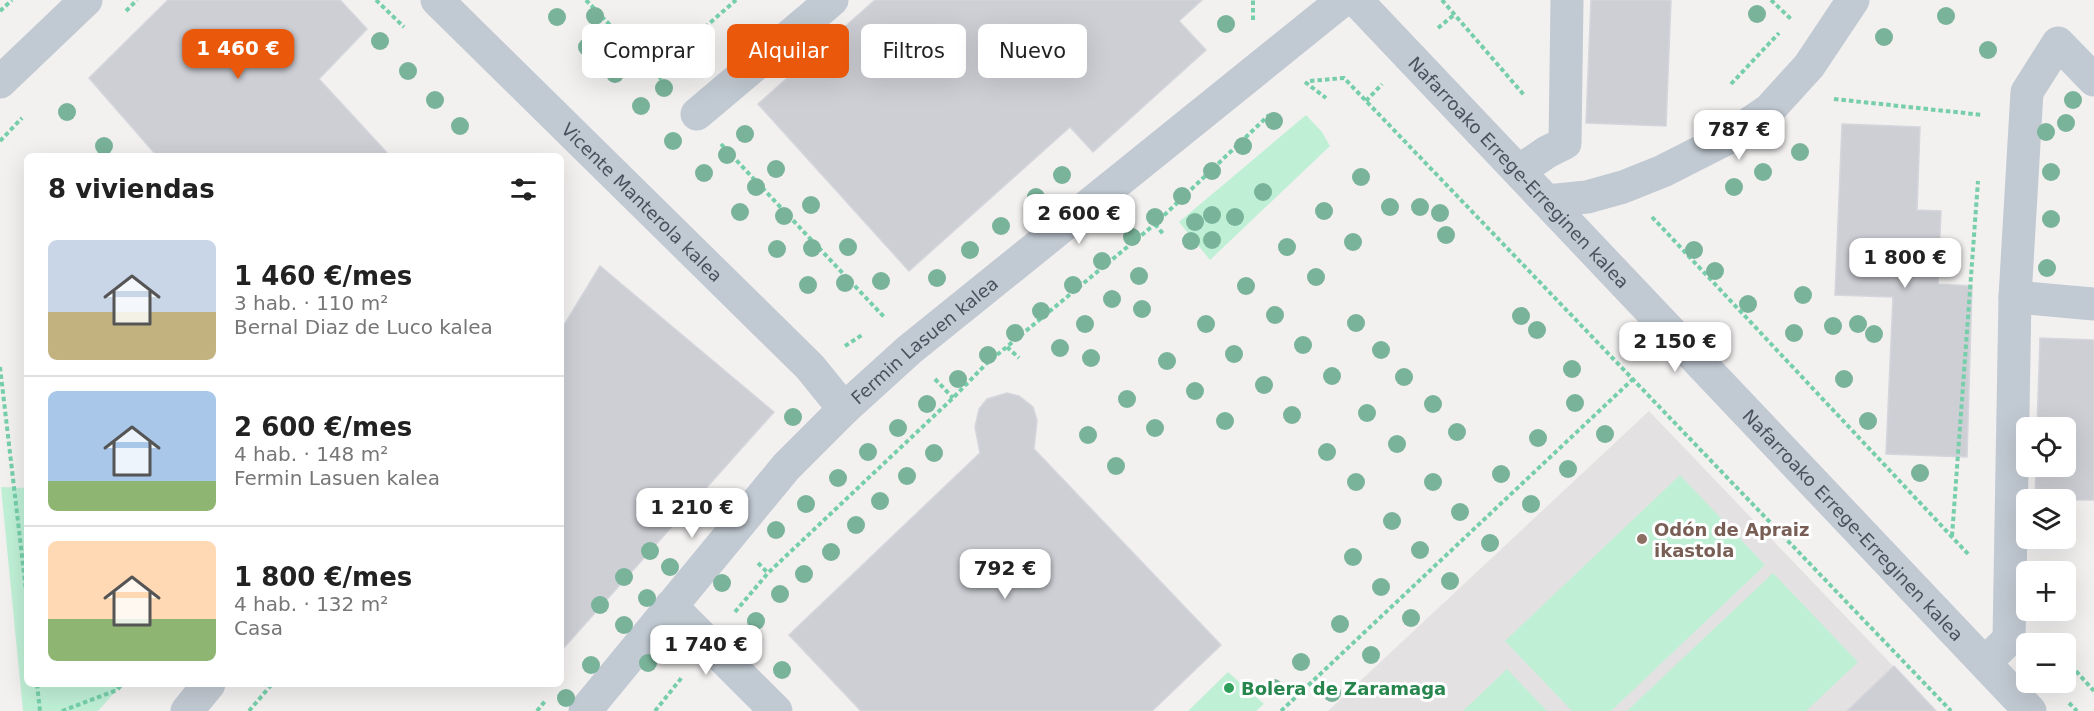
<!DOCTYPE html>
<html lang="es">
<meta charset="utf-8">
<style>
:root{--surface:#fff;--page:#f2f2f2;--text:#222;--muted:#767676;--line:#e0e0e0;--accent:#ea580c}
body{margin:0;font-family:"DejaVu Sans",sans-serif;background:var(--page);color:var(--text);height:100vh;display:flex;flex-direction:column;font-size:22px;white-space:nowrap}
*{box-sizing:border-box;margin:0}
p{font-size:20px;color:var(--muted)}
.icon{flex:none;width:33px;height:33px;fill:none;stroke:currentColor;stroke-width:2;stroke-linecap:round;stroke-linejoin:round}
.map{position:relative;flex:1;overflow:hidden}
.panel{position:absolute;left:24px;top:153px;width:540px;height:534px;display:flex;flex-direction:column;background:var(--surface);border-radius:9px;box-shadow:0 6px 24px #0002}
.panel>*{flex:none}
.hud{position:absolute;left:582px;top:24px;width:570px;height:54px;display:flex;gap:12px}
.controls{position:absolute;left:2016px;top:417px;display:grid;gap:12px}
.controls a{display:grid;place-items:center;width:60px;height:60px;border-radius:9px;background:var(--surface);box-shadow:0 6px 24px #0002;font-size:30px}
.price{position:absolute;translate:-50% -51px;padding:0 14px;border-radius:12px;background:#fff;color:#222;font-size:20px;line-height:39px;filter:drop-shadow(0 2px 3px #0008)}
.price::after{content:'';position:absolute;left:50%;top:36px;width:18px;height:14px;margin-left:-9px;background:inherit;clip-path:polygon(0 0,100% 0,50% 100%)}
.price.on{background:var(--accent);color:#fff}
ul{padding:0;list-style:none}
li{display:flex;align-items:center;gap:18px;height:150px;padding:0 24px}
li+li{border-top:2px solid var(--line)}
li span{display:grid;place-items:center;flex:none;width:168px;height:120px;border-radius:9px;color:#555}
li>.icon{margin-inline-start:auto}
span .icon{width:72px;height:72px;fill:#fffc;stroke-width:1}
li b{font-size:26px}
h2{display:flex;justify-content:space-between;align-items:center;height:72px;padding:0 24px;font-size:26px}
.pill{padding:0 21px;border-radius:9px;background:var(--surface);box-shadow:0 6px 24px #0002;font-size:21px;line-height:54px}
.pill.on{background:var(--accent);color:#fff}
.map>svg:first-child{display:block}
.education{fill:#e4e1e2}
.green{fill:#bff0d6}
.building{fill:#cdcfd5;stroke:#d4d6dc;stroke-width:1.5}
.lines{fill:none;stroke-linecap:round;stroke-linejoin:round}
.path{stroke:#76cfaa;stroke-width:4;stroke-dasharray:4.5 3;stroke-linecap:butt}
.minor{stroke:#c1c9d2;stroke-width:33}
.tree{fill:#79b39a}
.education-dot{fill:#8d6e63;stroke:#fff;stroke-width:2}
.leisure-dot{fill:#2e9e5b;stroke:#fff;stroke-width:2}
.labels{text-anchor:middle;dominant-baseline:central;stroke-width:6;stroke-linejoin:round;paint-order:stroke}
.street-label{font-size:18px;fill:#48525e;stroke:#fff}
.education-label{font-size:18px;font-weight:bold;fill:#785e54;stroke:#fff;text-anchor:start}
.leisure-label{font-size:18px;font-weight:bold;fill:#27864d;stroke:#fff;text-anchor:start}
</style>
<div class="map">
<svg width="2094" height="711" viewBox="0 0 2094 711">
<rect width="100%" height="100%" fill="#f3f0f0"/>
<polygon class="education" points="1649,411 1936,711 1328,711"/>
<g class="green">
<polygon points="1306,115 1322,132 1330,146 1210,260 1179,222"/>
<polygon points="1680,475 1765,565 1611,711 1572,711 1505,641"/>
<polygon points="1,487 27,488 27,684 122,684 98,711 23,711"/>
<polygon points="1773,573 1858,662 1806,711 1627,711"/>
<polygon points="1507,669 1547,711 1463,711"/>
<polygon points="1228,672 1264,704 1256,711 1188,711"/>
</g>
<g class="building">
<polygon points="168,0 340,0 367,29 319,79 390,156 157,156 89,78"/>
<polygon points="875,0 1202,0 1179,21 1206,50 1093,152 1070,127 909,271 758,104"/>
<polygon points="1591,0 1671,0 1666,126 1586,123"/>
<polygon points="1842,124 1920,127 1917,210 1941,211 1938,284 1972,286 1967,457 1886,454 1893,297 1835,295"/>
<polygon points="600,266 774,412 561,651 561,330"/>
<polygon points="2040,338 2094,340 2094,500 2035,500 2036,466 2066,466 2066,428 2037,428"/>
<polygon points="1007,393 1019,396 1033,407 1037,420 1034,449 1221,645 1152,711 861,711 789,635 980,453 975,427 979,409 987,399"/>
<polygon points="1894,666 1936,711 1847,711"/>
</g>
<g class="lines">
<g class="path">
<polyline points="376,0 404,27"/>
<polyline points="586,0 668,86"/>
<polyline points="1442,0 1524,95"/>
<polyline points="1771,0 1791,19"/>
<polyline points="0,11 12,0"/>
<polyline points="126,11 137,0"/>
<polyline points="1253,20 1253,0"/>
<polyline points="1438,28 1455,14"/>
<polyline points="654,72 736,0"/>
<polyline points="1310,81 1344,78 1951,711"/>
<polyline points="1305,82 1326,98"/>
<polyline points="1731,84 1779,33"/>
<polyline points="1834,99 1983,115"/>
<polyline points="1366,101 1382,84"/>
<polyline points="0,141 22,118"/>
<polyline points="721,144 885,318"/>
<polyline points="1652,217 1969,555"/>
<polyline points="1155,224 1164,235"/>
<polyline points="845,346 862,335"/>
<polyline points="1007,347 1019,358"/>
<polyline points="0,367 27,599"/>
<polyline points="935,379 953,398"/>
<polyline points="1952,536 1978,181"/>
<polyline points="758,563 768,573"/>
<polyline points="735,612 768,573 953,398 986,364 1155,224 1269,115"/>
<polyline points="2066,660 2094,691"/>
<polyline points="37,684 40,711"/>
<polyline points="2069,703 2077,711"/>
<polyline points="62,711 117,690 122,684"/>
<polyline points="249,711 272,684"/>
<polyline points="537,711 545,701"/>
<polyline points="655,711 683,676"/>
<polyline points="1281,711 1633,379"/>
</g>
<g class="minor">
<path id="s1" d="M437 0 810 367 844 409"/>
<path id="s2" d="M1356 0 2030 711"/>
<polyline points="0,82 86,0"/>
<polyline points="697,114 832,0"/>
<polyline points="1519,171 1547,152 1565,143 1567,0"/>
<polyline points="1547,201 1587,197 1623,187 1663,171 1728,138 1769,110 1809,66 1853,0"/>
<polyline points="2015,297 2094,304"/>
<polyline points="671,606 776,711"/>
<polyline points="1985,663 2009,639 2015,297 2027,92 2058,43 2094,80"/>
<polyline points="187,711 209,684"/>
<path id="s3" d="M585 711 786 467 844 409 909 350 1343 0"/>
</g>
</g>
<g class="tree">
<circle cx="1757" cy="14" r="9"/>
<circle cx="595" cy="16" r="9"/>
<circle cx="1946" cy="16" r="9"/>
<circle cx="557" cy="17" r="9"/>
<circle cx="1226" cy="24" r="9"/>
<circle cx="651" cy="36" r="9"/>
<circle cx="1884" cy="37" r="9"/>
<circle cx="380" cy="41" r="9"/>
<circle cx="587" cy="47" r="9"/>
<circle cx="628" cy="49" r="9"/>
<circle cx="1988" cy="50" r="9"/>
<circle cx="680" cy="66" r="9"/>
<circle cx="408" cy="71" r="9"/>
<circle cx="615" cy="74" r="9"/>
<circle cx="664" cy="88" r="9"/>
<circle cx="435" cy="100" r="9"/>
<circle cx="2073" cy="100" r="9"/>
<circle cx="641" cy="106" r="9"/>
<circle cx="67" cy="112" r="9"/>
<circle cx="1274" cy="121" r="9"/>
<circle cx="2066" cy="123" r="9"/>
<circle cx="460" cy="126" r="9"/>
<circle cx="2046" cy="132" r="9"/>
<circle cx="745" cy="134" r="9"/>
<circle cx="673" cy="141" r="9"/>
<circle cx="104" cy="146" r="9"/>
<circle cx="1243" cy="146" r="9"/>
<circle cx="1800" cy="152" r="9"/>
<circle cx="727" cy="155" r="9"/>
<circle cx="776" cy="169" r="9"/>
<circle cx="1212" cy="171" r="9"/>
<circle cx="1763" cy="172" r="9"/>
<circle cx="2051" cy="172" r="9"/>
<circle cx="704" cy="173" r="9"/>
<circle cx="1062" cy="175" r="9"/>
<circle cx="1361" cy="177" r="9"/>
<circle cx="756" cy="187" r="9"/>
<circle cx="1734" cy="187" r="9"/>
<circle cx="1263" cy="192" r="9"/>
<circle cx="1182" cy="196" r="9"/>
<circle cx="1036" cy="197" r="9"/>
<circle cx="811" cy="205" r="9"/>
<circle cx="1390" cy="207" r="9"/>
<circle cx="1420" cy="207" r="9"/>
<circle cx="1324" cy="211" r="9"/>
<circle cx="740" cy="212" r="9"/>
<circle cx="1440" cy="213" r="9"/>
<circle cx="1212" cy="215" r="9"/>
<circle cx="784" cy="216" r="9"/>
<circle cx="1155" cy="217" r="9"/>
<circle cx="1235" cy="217" r="9"/>
<circle cx="2051" cy="219" r="9"/>
<circle cx="1195" cy="222" r="9"/>
<circle cx="1001" cy="226" r="9"/>
<circle cx="1446" cy="235" r="9"/>
<circle cx="1132" cy="237" r="9"/>
<circle cx="1212" cy="240" r="9"/>
<circle cx="1191" cy="241" r="9"/>
<circle cx="1353" cy="242" r="9"/>
<circle cx="848" cy="247" r="9"/>
<circle cx="1287" cy="247" r="9"/>
<circle cx="812" cy="248" r="9"/>
<circle cx="777" cy="249" r="9"/>
<circle cx="970" cy="250" r="9"/>
<circle cx="1694" cy="250" r="9"/>
<circle cx="1102" cy="261" r="9"/>
<circle cx="2047" cy="268" r="9"/>
<circle cx="1715" cy="271" r="9"/>
<circle cx="1139" cy="276" r="9"/>
<circle cx="1316" cy="277" r="9"/>
<circle cx="937" cy="278" r="9"/>
<circle cx="881" cy="281" r="9"/>
<circle cx="845" cy="283" r="9"/>
<circle cx="808" cy="285" r="9"/>
<circle cx="1073" cy="285" r="9"/>
<circle cx="1246" cy="286" r="9"/>
<circle cx="1803" cy="295" r="9"/>
<circle cx="1112" cy="299" r="9"/>
<circle cx="1748" cy="304" r="9"/>
<circle cx="1142" cy="309" r="9"/>
<circle cx="1041" cy="311" r="9"/>
<circle cx="1275" cy="315" r="9"/>
<circle cx="1521" cy="316" r="9"/>
<circle cx="1356" cy="323" r="9"/>
<circle cx="1085" cy="324" r="9"/>
<circle cx="1206" cy="324" r="9"/>
<circle cx="1858" cy="324" r="9"/>
<circle cx="1833" cy="326" r="9"/>
<circle cx="1537" cy="330" r="9"/>
<circle cx="1015" cy="333" r="9"/>
<circle cx="1794" cy="333" r="9"/>
<circle cx="1874" cy="334" r="9"/>
<circle cx="1303" cy="345" r="9"/>
<circle cx="1060" cy="348" r="9"/>
<circle cx="1381" cy="350" r="9"/>
<circle cx="1234" cy="354" r="9"/>
<circle cx="988" cy="355" r="9"/>
<circle cx="1091" cy="358" r="9"/>
<circle cx="1167" cy="361" r="9"/>
<circle cx="1572" cy="369" r="9"/>
<circle cx="1332" cy="376" r="9"/>
<circle cx="1404" cy="377" r="9"/>
<circle cx="958" cy="379" r="9"/>
<circle cx="1844" cy="379" r="9"/>
<circle cx="1264" cy="385" r="9"/>
<circle cx="1195" cy="391" r="9"/>
<circle cx="1127" cy="399" r="9"/>
<circle cx="1575" cy="403" r="9"/>
<circle cx="927" cy="404" r="9"/>
<circle cx="1433" cy="404" r="9"/>
<circle cx="1367" cy="413" r="9"/>
<circle cx="1292" cy="415" r="9"/>
<circle cx="793" cy="417" r="9"/>
<circle cx="1225" cy="421" r="9"/>
<circle cx="1868" cy="421" r="9"/>
<circle cx="898" cy="428" r="9"/>
<circle cx="1155" cy="428" r="9"/>
<circle cx="1457" cy="432" r="9"/>
<circle cx="1605" cy="434" r="9"/>
<circle cx="1088" cy="435" r="9"/>
<circle cx="1538" cy="438" r="9"/>
<circle cx="1397" cy="444" r="9"/>
<circle cx="868" cy="452" r="9"/>
<circle cx="1327" cy="452" r="9"/>
<circle cx="934" cy="453" r="9"/>
<circle cx="1116" cy="466" r="9"/>
<circle cx="1568" cy="469" r="9"/>
<circle cx="1920" cy="473" r="9"/>
<circle cx="1501" cy="474" r="9"/>
<circle cx="907" cy="476" r="9"/>
<circle cx="838" cy="478" r="9"/>
<circle cx="1356" cy="482" r="9"/>
<circle cx="1433" cy="482" r="9"/>
<circle cx="880" cy="501" r="9"/>
<circle cx="806" cy="504" r="9"/>
<circle cx="1531" cy="504" r="9"/>
<circle cx="1460" cy="512" r="9"/>
<circle cx="1392" cy="521" r="9"/>
<circle cx="856" cy="525" r="9"/>
<circle cx="776" cy="530" r="9"/>
<circle cx="1490" cy="543" r="9"/>
<circle cx="1420" cy="550" r="9"/>
<circle cx="650" cy="551" r="9"/>
<circle cx="831" cy="552" r="9"/>
<circle cx="1353" cy="557" r="9"/>
<circle cx="670" cy="567" r="9"/>
<circle cx="804" cy="574" r="9"/>
<circle cx="624" cy="577" r="9"/>
<circle cx="1450" cy="581" r="9"/>
<circle cx="722" cy="583" r="9"/>
<circle cx="1381" cy="587" r="9"/>
<circle cx="780" cy="594" r="9"/>
<circle cx="647" cy="598" r="9"/>
<circle cx="600" cy="605" r="9"/>
<circle cx="1411" cy="618" r="9"/>
<circle cx="756" cy="621" r="9"/>
<circle cx="1340" cy="624" r="9"/>
<circle cx="624" cy="625" r="9"/>
<circle cx="1371" cy="655" r="9"/>
<circle cx="1301" cy="662" r="9"/>
<circle cx="648" cy="663" r="9"/>
<circle cx="591" cy="665" r="9"/>
<circle cx="782" cy="670" r="9"/>
<circle cx="1274" cy="688" r="9"/>
<circle cx="1332" cy="693" r="9"/>
<circle cx="566" cy="698" r="9"/>
</g>
<circle class="education-dot" cx="1642" cy="539" r="6"/>
<circle class="leisure-dot" cx="1229" cy="688" r="6"/>
<g class="labels">
<g class="street-label">
<text stroke="none"><textPath href="#s2" startOffset="237">Nafarroako Errege-Erreginen kalea</textPath></text>
<text stroke="none"><textPath href="#s1" startOffset="288">Vicente Manterola kalea</textPath></text>
<text stroke="none"><textPath href="#s3" startOffset="504">Fermin Lasuen kalea</textPath></text>
<text stroke="none"><textPath href="#s2" startOffset="723">Nafarroako Errege-Erreginen kalea</textPath></text>
</g>
<g class="education-label">
<text x="1654" y="529">Odón de Apraiz<tspan x="1654" dy="21">ikastola</tspan></text>
</g>
<g class="leisure-label">
<text x="1241" y="688">Bolera de Zaramaga</text>
</g>
</g>
</svg>
<div class="controls">
<a><svg class="icon" aria-label="locate" viewBox="0 0 24 24"><circle cx="12" cy="12" r="6"/><path d="M12 2v4M12 18v4M2 12h4M18 12h4"/></svg></a>
<a><svg class="icon" aria-label="layers" viewBox="0 0 24 24"><path d="M12 4l9 5-9 5-9-5zM3 14l9 5 9-5"/></svg></a>
<a>+</a>
<a>−</a>
</div>
<b class="price on" style="left:238px;top:80px">1 460 €</b>
<b class="price" style="left:1739px;top:161px">787 €</b>
<b class="price" style="left:1079px;top:245px">2 600 €</b>
<b class="price" style="left:1905px;top:289px">1 800 €</b>
<b class="price" style="left:1675px;top:373px">2 150 €</b>
<b class="price" style="left:692px;top:539px">1 210 €</b>
<b class="price" style="left:1005px;top:600px">792 €</b>
<b class="price" style="left:706px;top:676px">1 740 €</b>
<div class="hud">
<a class="pill">Comprar</a>
<a class="pill on">Alquilar</a>
<a class="pill">Filtros</a>
<a class="pill">Nuevo</a>
</div>
<section class="panel">
<h2>8 viviendas<svg class="icon" aria-label="filters" viewBox="0 0 24 24"><path d="M4 7h16M4 17h16"/><circle cx="9" cy="7" r="2"/><circle cx="15" cy="17" r="2"/></svg></h2>
<ul>
<li><span style="background:linear-gradient(#c9d6e8 60%,#c2b280 0)"><svg class="icon" aria-label="home" viewBox="0 0 24 24"><path d="M3 11l9-7 9 7M6 9v11h12V9"/></svg></span><div><b>1 460 €/mes</b><p>3 hab. · 110 m²</p><p>Bernal Diaz de Luco kalea</p></div></li>
<li><span style="background:linear-gradient(#a9c7e8 75%,#8fb573 0)"><svg class="icon" aria-label="home" viewBox="0 0 24 24"><path d="M3 11l9-7 9 7M6 9v11h12V9"/></svg></span><div><b>2 600 €/mes</b><p>4 hab. · 148 m²</p><p>Fermin Lasuen kalea</p></div></li>
<li><span style="background:linear-gradient(#ffd9b3 65%,#8fb573 0)"><svg class="icon" aria-label="home" viewBox="0 0 24 24"><path d="M3 11l9-7 9 7M6 9v11h12V9"/></svg></span><div><b>1 800 €/mes</b><p>4 hab. · 132 m²</p><p>Casa</p></div></li>
</ul>
</section>
</div>
